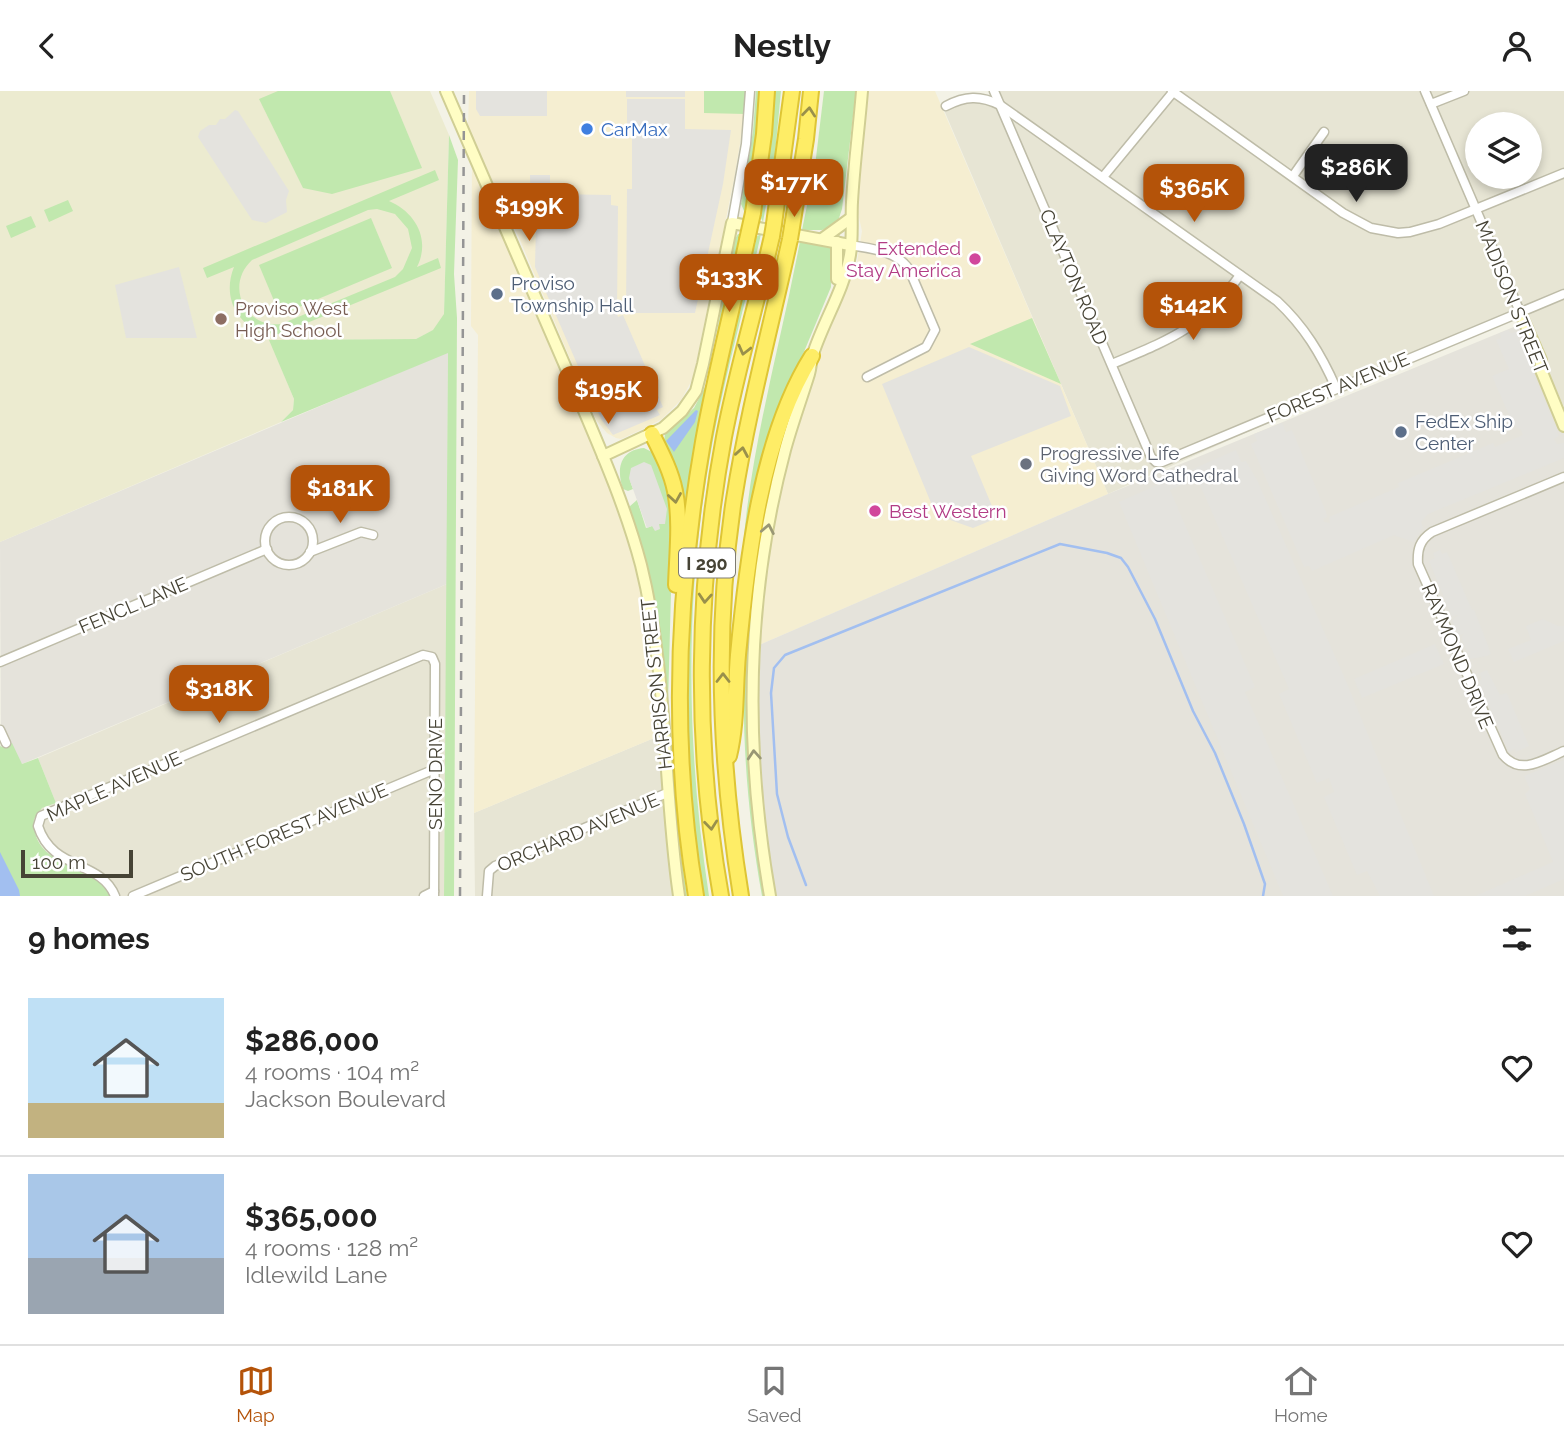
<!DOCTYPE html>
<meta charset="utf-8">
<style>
:root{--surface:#fff;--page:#f2f2f2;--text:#222;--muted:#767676;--line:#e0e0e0;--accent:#b45309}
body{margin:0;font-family:Raleway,sans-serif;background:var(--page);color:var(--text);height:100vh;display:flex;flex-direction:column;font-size:26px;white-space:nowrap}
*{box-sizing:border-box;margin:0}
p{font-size:23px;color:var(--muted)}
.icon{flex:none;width:38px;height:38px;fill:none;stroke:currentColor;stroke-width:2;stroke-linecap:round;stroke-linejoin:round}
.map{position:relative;height:805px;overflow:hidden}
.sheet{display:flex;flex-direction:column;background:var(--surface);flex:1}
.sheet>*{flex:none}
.buttons{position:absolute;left:1465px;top:21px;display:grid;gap:14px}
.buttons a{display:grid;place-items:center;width:77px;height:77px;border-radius:50%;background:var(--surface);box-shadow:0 4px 10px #0003;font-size:35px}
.scale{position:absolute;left:21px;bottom:18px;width:112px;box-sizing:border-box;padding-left:7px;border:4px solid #464335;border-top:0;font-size:19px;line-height:24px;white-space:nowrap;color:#464335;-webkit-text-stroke:5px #fff;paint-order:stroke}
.price{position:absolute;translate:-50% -60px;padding:0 16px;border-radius:14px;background:var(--accent);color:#fff;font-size:23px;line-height:46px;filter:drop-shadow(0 2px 4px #0008)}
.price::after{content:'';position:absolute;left:50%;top:42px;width:21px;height:16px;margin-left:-10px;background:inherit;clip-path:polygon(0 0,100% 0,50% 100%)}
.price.active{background:#222;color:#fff}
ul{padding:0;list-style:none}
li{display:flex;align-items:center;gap:21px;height:175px;padding:0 28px}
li+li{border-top:2px solid var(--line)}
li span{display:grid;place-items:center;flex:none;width:196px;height:140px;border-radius:0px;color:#555}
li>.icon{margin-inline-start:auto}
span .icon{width:84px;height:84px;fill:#fffc;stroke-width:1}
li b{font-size:30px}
h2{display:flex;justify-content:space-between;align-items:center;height:84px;padding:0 28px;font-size:30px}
header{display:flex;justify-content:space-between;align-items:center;height:91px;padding:0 28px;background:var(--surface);font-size:32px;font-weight:700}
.dock{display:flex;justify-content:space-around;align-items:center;height:98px;border-top:2px solid var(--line);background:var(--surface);font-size:19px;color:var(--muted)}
.dock a{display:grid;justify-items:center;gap:4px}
.dock .active{color:var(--accent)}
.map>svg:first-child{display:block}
.residential{fill:#e7e5d4;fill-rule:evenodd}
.commercial{fill:#f5eed1}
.industrial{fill:#e5e3db}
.education{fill:#ecebd0}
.green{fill:#c1e8ae;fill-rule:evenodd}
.parking{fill:#e4e3de}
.water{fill:#a2bff0}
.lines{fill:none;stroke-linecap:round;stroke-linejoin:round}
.stream{stroke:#a2bff0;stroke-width:2.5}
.street-casing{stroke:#bebca8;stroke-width:11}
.secondary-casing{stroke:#d0ce94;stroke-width:14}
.highway-casing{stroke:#dec535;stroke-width:18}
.street{stroke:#fff;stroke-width:8}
.secondary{stroke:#fffdc4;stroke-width:10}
.highway{stroke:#feed66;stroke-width:14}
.rail{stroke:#959595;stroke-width:2.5;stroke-dasharray:9 9;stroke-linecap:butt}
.highway-bridge-casing{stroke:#dec535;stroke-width:18;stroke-linecap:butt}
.highway-bridge{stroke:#feed66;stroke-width:14}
.oneway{stroke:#99904b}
.oneway2{stroke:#999775}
.shop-dot{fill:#3f7fe0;stroke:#fff;stroke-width:2.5}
.hotel-dot{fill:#d1479c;stroke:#fff;stroke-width:2.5}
.service-dot{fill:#5c6f8a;stroke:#fff;stroke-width:2.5}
.education-dot{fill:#8d6e63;stroke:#fff;stroke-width:2.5}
.worship-dot{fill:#6b7280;stroke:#fff;stroke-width:2.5}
.labels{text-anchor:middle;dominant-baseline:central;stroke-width:5;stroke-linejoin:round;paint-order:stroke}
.shield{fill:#fff;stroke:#7e7b72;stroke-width:2}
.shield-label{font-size:18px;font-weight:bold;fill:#464335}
.shop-label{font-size:19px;fill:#366cbe;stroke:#fff;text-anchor:start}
.hotel-label{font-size:19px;fill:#b23c85;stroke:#fff;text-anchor:end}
.street-label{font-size:19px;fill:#464335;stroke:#fff}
.service-label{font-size:19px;fill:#4e5e75;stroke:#fff;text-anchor:start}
.education-label{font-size:19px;fill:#785e54;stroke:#fff;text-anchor:start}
.worship-label{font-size:19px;fill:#5b616d;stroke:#fff;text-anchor:start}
</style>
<header><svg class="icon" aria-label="back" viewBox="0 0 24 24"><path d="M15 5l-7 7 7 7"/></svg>Nestly<svg class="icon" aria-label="person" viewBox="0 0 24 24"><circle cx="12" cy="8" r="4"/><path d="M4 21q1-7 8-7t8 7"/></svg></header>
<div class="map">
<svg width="1564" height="805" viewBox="0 0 1564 805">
<rect width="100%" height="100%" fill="#f3f2e6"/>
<g class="residential">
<path d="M997 0H1564V201L1108 403 944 19 970 9 986 11 1005 20ZM1477 33H1530V86H1477Z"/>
<polygon points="1564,205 1564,316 1522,222"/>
<polygon points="447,493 444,805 110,805 108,800 92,786 68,776 53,766 38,748 34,728 42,717 56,712 38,667"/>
<polygon points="659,645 665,731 675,805 475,805 474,722"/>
</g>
<g class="commercial">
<polygon points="469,0 745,0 745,23 734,89 693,287 681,309 662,328 647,336 621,348 616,347 607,342 596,329 520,149 468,37"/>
<polygon points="865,0 935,0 1108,403 757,555 771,432 799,319 852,176 857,172 862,140 858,122 859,88"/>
<polygon points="472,66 610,390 627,440 642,494 657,592 659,645 474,722 478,244 471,235"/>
</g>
<g class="industrial">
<polygon points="1521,233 1564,331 1564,805 775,805 767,757 758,662 757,555 1108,403"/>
<polygon points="448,261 447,493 22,673 1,657 0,451"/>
</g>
<polygon class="education" points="0,0 430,0 449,44 444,224 434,239 416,248 270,249 294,308 293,319 281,331 0,451"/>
<g class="green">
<polygon points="278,0 390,0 422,77 332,103 303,97 259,8"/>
<polygon points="704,0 745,0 745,23 704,22"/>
<polygon points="756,0 759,0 755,52 745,122 741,113 753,40"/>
<polygon points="773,0 781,0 775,63 763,131 759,123 768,67"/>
<polygon points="824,0 856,0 842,118 837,133 822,139 802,139 815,75"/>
<polygon points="449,44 458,69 454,183 457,227 454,805 444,805 448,262 281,331 293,319 294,308 269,249 416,248 433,239 444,223"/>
<path d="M435 79 439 89 389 110C415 121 431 148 417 176L438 167 441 177 280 243C242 244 220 210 234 176L207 187 203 177ZM377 118 395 123 408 138 412 157 403 178 395 186 281 233C244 237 225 194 252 169L368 119Z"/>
<polygon points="68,109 73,120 49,131 44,119"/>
<polygon points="31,125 36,136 11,147 6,135"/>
<polygon points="371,127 392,177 280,224 259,174"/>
<polygon points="738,143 741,143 709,288 732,153"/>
<path d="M761 143C744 219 722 294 709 371 684 514 687 661 709 805H704C685 683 679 556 697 434 710 337 734 242 754 147Z"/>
<path d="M800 150 832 157 831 196 796 280 747 458 743 457C751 353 781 252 800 150Z"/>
<polygon points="1032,227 1061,293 970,253"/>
<polygon points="705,296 707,296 684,423 664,350 665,343 694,317"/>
<path d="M644 357 656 363 667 387 673 428 668 612 677 732 687 805H684C672 722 672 638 662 556 655 508 643 461 629 416L637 409 646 437 652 435 629 387 633 398 628 400 623 398C616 378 620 359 644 357Z"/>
<path d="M750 499H752C741 601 749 704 765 805H762C744 705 738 600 750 499Z"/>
<path d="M12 652 22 673 38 667 56 712 42 717 34 728C31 779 96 771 110 805H0V654L1 656Z"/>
</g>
<g class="parking">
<polygon points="476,0 547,0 547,25 480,25 476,18"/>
<rect x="626" y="0" width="59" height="6"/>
<polygon points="627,8 685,8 685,38 731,39 723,93 695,222 626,222 627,98 632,98 632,41 627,40"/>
<polygon points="235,19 238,20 289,100 286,109 287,121 266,132 252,129 198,46 200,40 209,34 216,34 220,28 225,28"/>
<polygon points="530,84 550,84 550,103 611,104 611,114 618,115 617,223 618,226 623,224 663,316 657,319 660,324 613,344 601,328 535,176 536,133 531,135"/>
<polygon points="179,176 197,247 126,247 115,194"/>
<polygon points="1508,239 1511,242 1516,241 1559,345 1554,348 1557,353 1564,352 1564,367 1428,423 1421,431 1423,437 1413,451 1394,444 1312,480 1309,475 1304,476 1251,353 1257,350 1254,343 1282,332 1286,341 1292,339 1326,421 1327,426 1323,428 1324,431 1330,432 1329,426 1399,396 1398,392 1493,352 1495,356 1523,344 1521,339 1513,333 1492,285 1509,278 1496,249 1501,247 1500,242"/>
<polygon points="969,256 1060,295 1071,325 971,365 997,427 973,437 936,424 882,293"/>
<polygon points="1236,359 1241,371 1246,370 1257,389 1346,590 1434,805 1380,805 1367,780 1357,784 1324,706 1334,701 1329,687 1317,692 1279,603 1289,598 1197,387 1170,399 1255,596 1245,601 1333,805 1283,805 1119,411"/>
<polygon points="644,371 651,374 667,418 665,433 659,433 660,438 655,440 652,435 647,437 629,387 631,377"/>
<polygon points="1440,459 1442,463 1447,461 1472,519 1474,518 1491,563 1487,565 1470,568 1461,546 1465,542 1459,545 1452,529 1458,524 1452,526 1429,470 1435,467 1433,462"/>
<polygon points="1543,528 1558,535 1564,535 1564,550 1514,571 1508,558 1531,549 1526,535"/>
<polygon points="1435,553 1444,573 1362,607 1354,588"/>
<polygon points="1487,579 1500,604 1507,602 1529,655 1516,661 1515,658 1509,661 1479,590 1482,588 1479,582"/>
<polygon points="1564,669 1564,788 1525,805 1475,805 1553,771 1525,703 1530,698 1524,685"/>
</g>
<g class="water">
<polygon points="696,319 698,320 695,331 674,361 666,350"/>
<polygon points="0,761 19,799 20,805 0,805"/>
</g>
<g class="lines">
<polyline class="stream" points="806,794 788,746 777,703 771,602 774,577 785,564 1060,453 1107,462 1121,467 1128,476 1155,528 1193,620 1215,662 1244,733 1265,793 1263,805"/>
<defs>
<g id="street">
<polyline points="994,0 1151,366 1156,371 1162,371 1564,203"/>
<polyline points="1172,0 1343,122 1371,137 1398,142 1410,141 1439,133 1564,82"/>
<polyline points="1425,0 1520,221"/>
<polyline points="1431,13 1464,0"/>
<path d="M946 15C965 5 980 4 1000 14L1277 210C1304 235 1321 263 1336 297"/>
<polyline points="1293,85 1324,41"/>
<polyline points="1103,86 1174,0"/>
<polyline points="732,132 746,53 750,0"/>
<path d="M850 154C872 158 895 159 909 178L935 239 926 256 867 286"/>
<path d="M1112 273C1169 249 1203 237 1240 184"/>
<path d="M1564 386 1432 441C1420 449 1417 458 1418 473L1503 664C1521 685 1543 669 1564 660"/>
<circle cx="289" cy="450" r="24"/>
<polyline points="310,461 361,441 373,444"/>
<polyline points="0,571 267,458"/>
<polyline points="0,639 6,652"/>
<path d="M115 805C101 769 52 780 38 735L41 725 423 564 432 566 435 573 434 805"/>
<polyline points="133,805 435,678"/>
<polyline points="424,805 434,800"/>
<polyline points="487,805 489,780 495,775 667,702"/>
</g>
<g id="secondary">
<path d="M446 0C486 93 526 185 566 277 593 342 623 406 641 474 668 582 663 695 679 805"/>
<polyline points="822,148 851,127"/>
<polyline points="837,188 837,151"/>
<polyline points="1520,221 1541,269 1541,279 1564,335"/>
<polyline points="603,365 663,337 682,320 696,300 703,273 732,132 850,154"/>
<path d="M770 805C744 657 746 505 785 359 792 333 801 309 809 283 811 276 811 269 813 263 824 229 844 199 850 164 853 147 851 128 852 111 854 74 859 37 862 0"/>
</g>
<g id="highway">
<polyline points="753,122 764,43 767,0"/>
<polyline points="774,133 792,0"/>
<polyline points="792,136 806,48 811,0"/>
<path d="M652 343C661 361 671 380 675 400 681 430 677 463 676 494"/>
<path d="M729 665C737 632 735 598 738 564 747 470 761 346 812 265"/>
<path d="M696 805C671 656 677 500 703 351 715 283 733 216 747 149"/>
<path d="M721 805C694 654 696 496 724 346 737 278 757 212 772 145"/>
<path d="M741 805C720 675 714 539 734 408 748 320 771 235 790 148"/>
</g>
</defs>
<use href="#street" class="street-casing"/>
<use href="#secondary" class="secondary-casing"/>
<use href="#highway" class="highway-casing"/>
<use href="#street" class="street"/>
<use href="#secondary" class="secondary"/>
<use href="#highway" class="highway"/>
<polyline class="rail" points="460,805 464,0"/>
<defs>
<g id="highway-bridge">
<polyline points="772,145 774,133"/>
<polyline points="790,148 792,136"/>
<polyline points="747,149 753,122"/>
</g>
</defs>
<use href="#highway-bridge" class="highway-bridge-casing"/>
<use href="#highway-bridge" class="highway-bridge"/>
</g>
<defs><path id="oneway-chevron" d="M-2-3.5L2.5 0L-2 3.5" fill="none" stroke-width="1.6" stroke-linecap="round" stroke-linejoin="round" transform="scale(1.75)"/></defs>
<g class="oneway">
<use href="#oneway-chevron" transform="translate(809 21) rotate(-84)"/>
<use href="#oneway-chevron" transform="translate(744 259) rotate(104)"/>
<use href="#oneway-chevron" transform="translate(742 361) rotate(-80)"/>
<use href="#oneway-chevron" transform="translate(675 407) rotate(81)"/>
<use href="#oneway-chevron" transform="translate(705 507) rotate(94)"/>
<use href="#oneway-chevron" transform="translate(723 587) rotate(-90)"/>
<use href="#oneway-chevron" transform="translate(711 734) rotate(84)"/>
</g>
<g class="oneway2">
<use href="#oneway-chevron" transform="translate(768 438) rotate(-79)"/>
<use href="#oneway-chevron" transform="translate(754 664) rotate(-94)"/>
</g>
<circle class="shop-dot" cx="587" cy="38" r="7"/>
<g class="hotel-dot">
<circle cx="975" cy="168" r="7"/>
<circle cx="875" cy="420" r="7"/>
</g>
<g class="service-dot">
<circle cx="497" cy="203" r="7"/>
<circle cx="1401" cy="341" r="7"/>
</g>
<circle class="education-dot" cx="221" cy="228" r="7"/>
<circle class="worship-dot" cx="1026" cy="373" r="7"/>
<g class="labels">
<rect class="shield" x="679" y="457.5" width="56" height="29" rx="5"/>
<g class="shield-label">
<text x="707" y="472">I 290</text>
</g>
<g class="shop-label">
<text x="601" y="38">CarMax</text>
</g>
<g class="hotel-label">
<text x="961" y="157">Extended<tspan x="961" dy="22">Stay America</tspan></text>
<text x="889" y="420" text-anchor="start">Best Western</text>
</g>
<g class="street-label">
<text transform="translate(1074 186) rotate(67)">CLAYTON ROAD</text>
<text transform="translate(1512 206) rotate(68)">MADISON STREET</text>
<text transform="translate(1338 296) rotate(-23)">FOREST AVENUE</text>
<text transform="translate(133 514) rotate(-23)">FENCL LANE</text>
<text transform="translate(1458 565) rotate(67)">RAYMOND DRIVE</text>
<text transform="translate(656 593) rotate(-96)">HARRISON STREET</text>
<text transform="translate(435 683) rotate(-90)">SENO DRIVE</text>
<text transform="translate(114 695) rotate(-24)">MAPLE AVENUE</text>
<text transform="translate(284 741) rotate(-23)">SOUTH FOREST AVENUE</text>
<text transform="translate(578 741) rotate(-23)">ORCHARD AVENUE</text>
</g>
<g class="service-label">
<text x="511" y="192">Proviso<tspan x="511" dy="22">Township Hall</tspan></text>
<text x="1415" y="330">FedEx Ship<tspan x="1415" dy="22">Center</tspan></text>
</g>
<g class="education-label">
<text x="235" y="217">Proviso West<tspan x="235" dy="22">High School</tspan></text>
</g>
<g class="worship-label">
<text x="1040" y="362">Progressive Life<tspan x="1040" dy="22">Giving Word Cathedral</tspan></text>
</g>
</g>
</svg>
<div class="buttons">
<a><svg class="icon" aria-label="layers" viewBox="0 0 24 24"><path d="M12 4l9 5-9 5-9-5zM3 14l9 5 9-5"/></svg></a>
</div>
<div class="scale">100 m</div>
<b class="price active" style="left:1356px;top:113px">$286K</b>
<b class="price" style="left:794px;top:128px">$177K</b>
<b class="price" style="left:1194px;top:133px">$365K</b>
<b class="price" style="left:529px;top:152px">$199K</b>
<b class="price" style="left:729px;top:223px">$133K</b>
<b class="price" style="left:1193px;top:251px">$142K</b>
<b class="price" style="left:608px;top:335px">$195K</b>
<b class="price" style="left:340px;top:434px">$181K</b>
<b class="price" style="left:219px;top:634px">$318K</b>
</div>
<section class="sheet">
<h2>9 homes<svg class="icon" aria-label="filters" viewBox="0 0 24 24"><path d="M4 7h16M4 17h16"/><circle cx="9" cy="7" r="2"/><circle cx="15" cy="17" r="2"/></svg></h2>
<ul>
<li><span style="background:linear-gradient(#bfe0f5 75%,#c2b280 0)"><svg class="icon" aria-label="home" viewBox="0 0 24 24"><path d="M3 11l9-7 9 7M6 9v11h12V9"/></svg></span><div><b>$286,000</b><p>4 rooms · 104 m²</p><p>Jackson Boulevard</p></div><svg class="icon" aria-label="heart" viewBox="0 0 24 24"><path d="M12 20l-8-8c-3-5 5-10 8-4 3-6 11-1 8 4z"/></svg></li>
<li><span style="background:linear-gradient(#a9c7e8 60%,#9aa5b1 0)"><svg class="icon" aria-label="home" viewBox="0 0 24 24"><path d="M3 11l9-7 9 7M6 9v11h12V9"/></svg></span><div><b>$365,000</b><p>4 rooms · 128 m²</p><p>Idlewild Lane</p></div><svg class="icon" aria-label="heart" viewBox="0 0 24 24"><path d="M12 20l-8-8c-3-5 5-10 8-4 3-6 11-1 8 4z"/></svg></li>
</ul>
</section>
<nav class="dock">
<a class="active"><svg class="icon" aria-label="map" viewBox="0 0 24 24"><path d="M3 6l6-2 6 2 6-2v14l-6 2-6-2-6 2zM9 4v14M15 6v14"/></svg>Map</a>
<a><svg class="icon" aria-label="saved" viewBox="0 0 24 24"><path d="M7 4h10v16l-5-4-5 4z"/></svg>Saved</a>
<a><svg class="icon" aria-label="home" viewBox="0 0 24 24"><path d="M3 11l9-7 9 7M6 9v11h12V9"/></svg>Home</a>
</nav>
